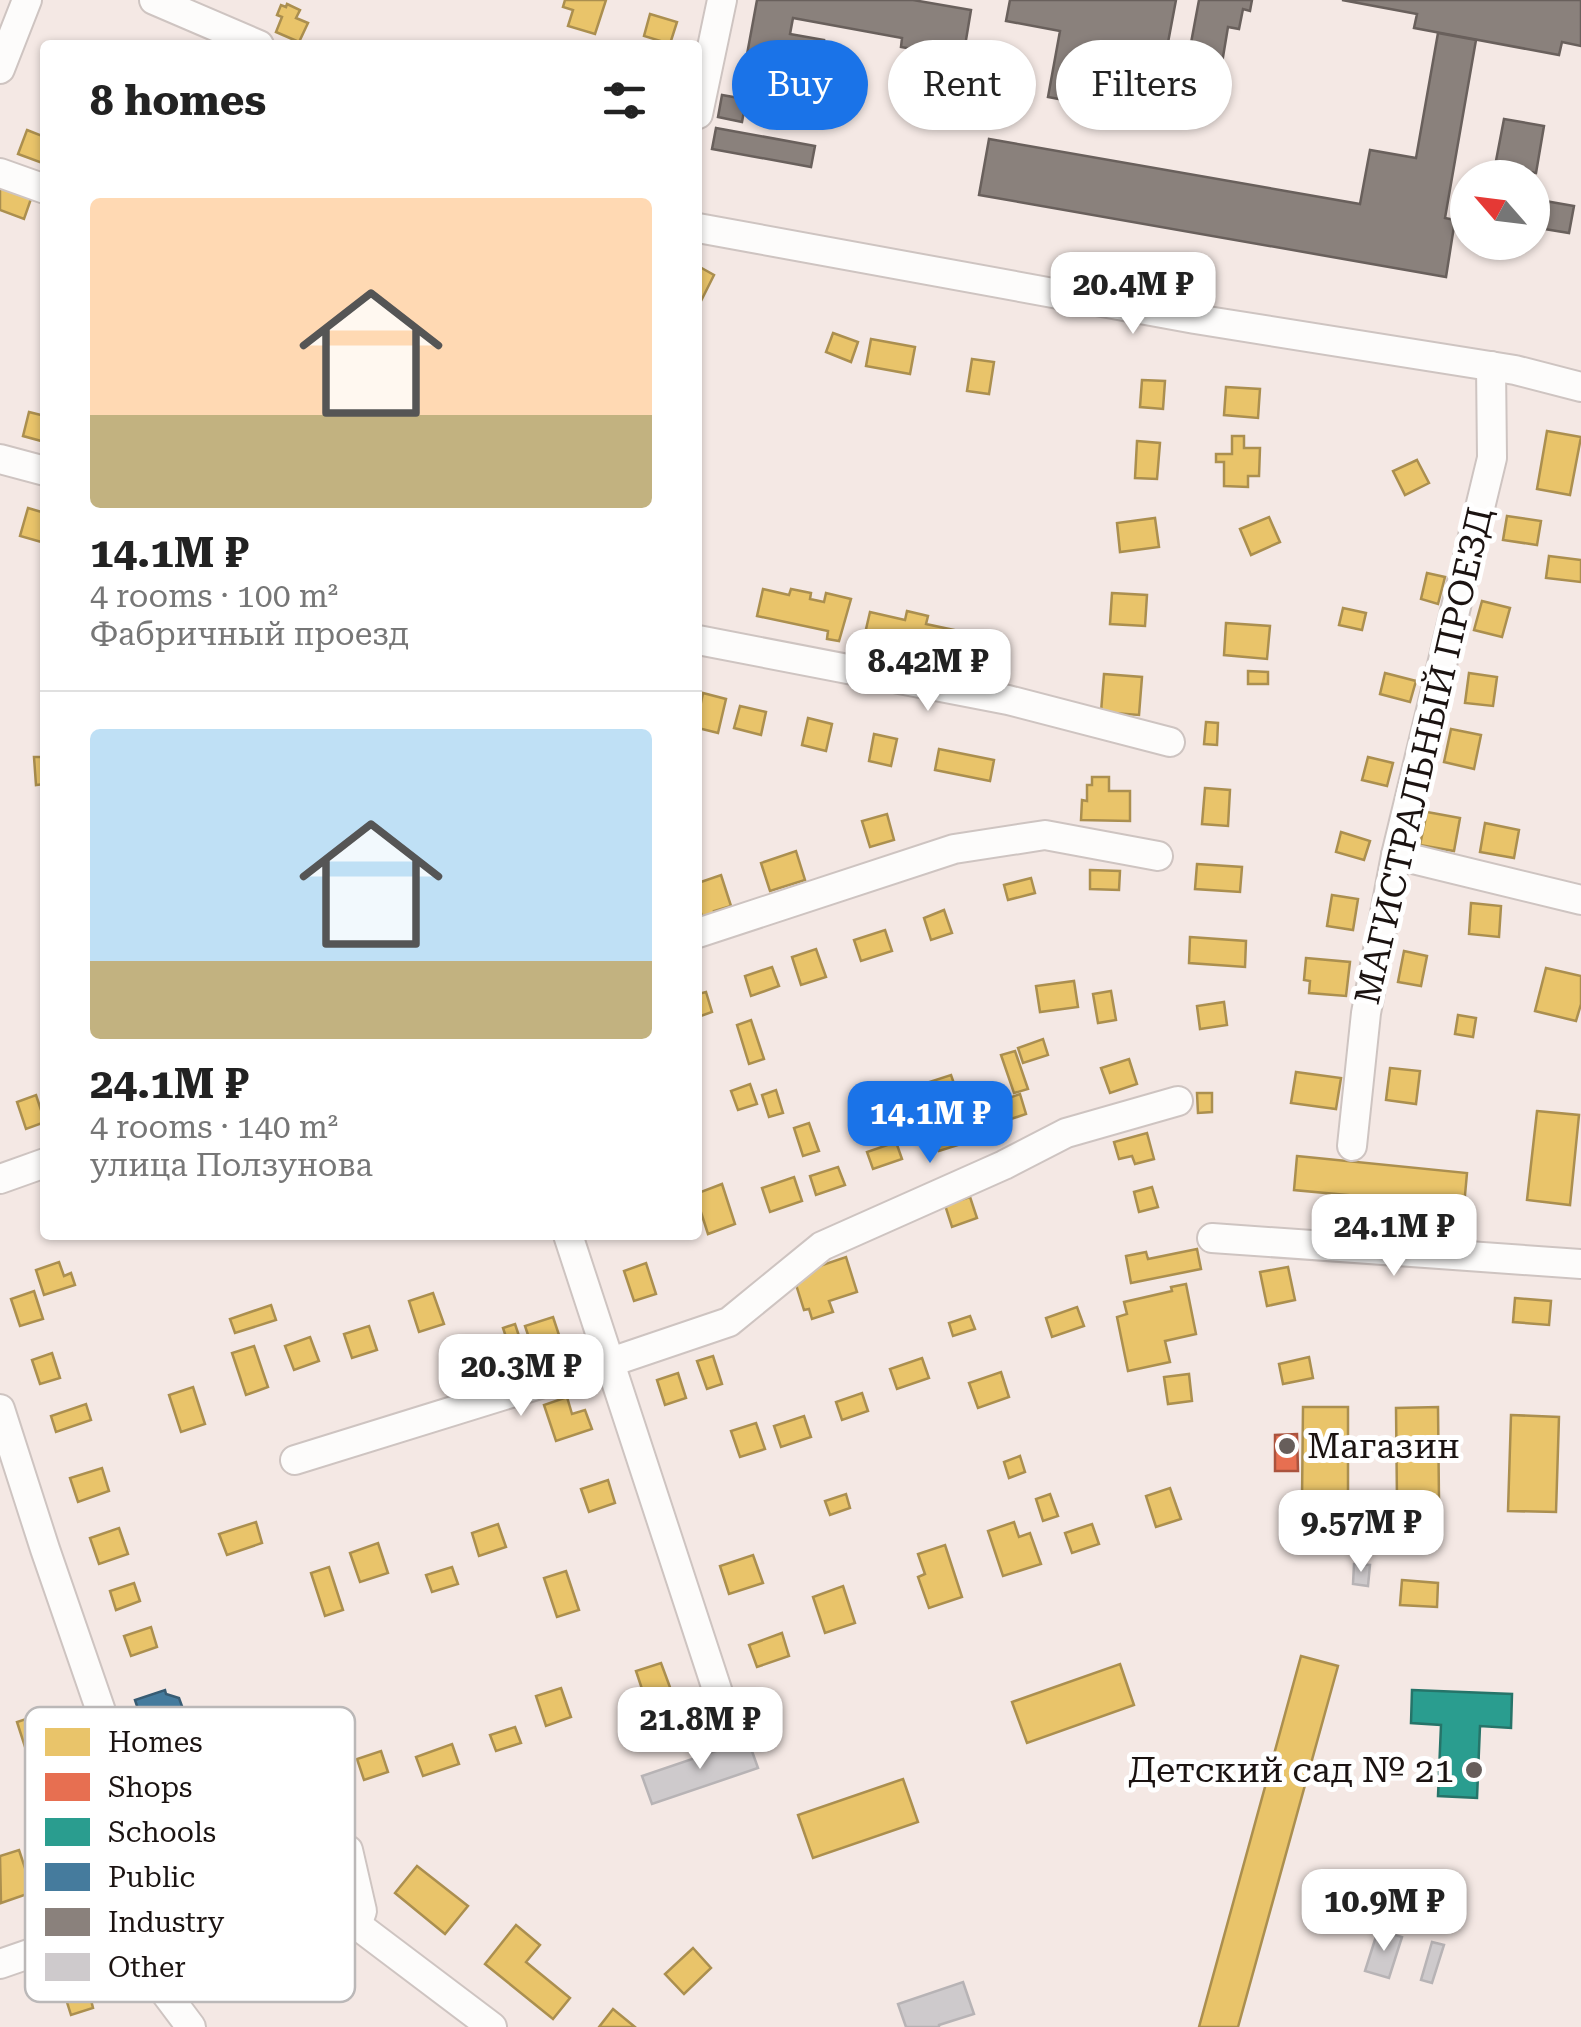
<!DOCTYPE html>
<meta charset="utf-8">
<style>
:root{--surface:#fff;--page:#f6f6f6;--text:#222;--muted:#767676;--line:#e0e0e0;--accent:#1a73e8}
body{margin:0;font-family:"Roboto Serif",serif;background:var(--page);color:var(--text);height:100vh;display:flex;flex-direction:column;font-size:38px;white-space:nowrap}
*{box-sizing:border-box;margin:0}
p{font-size:32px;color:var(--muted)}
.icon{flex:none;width:55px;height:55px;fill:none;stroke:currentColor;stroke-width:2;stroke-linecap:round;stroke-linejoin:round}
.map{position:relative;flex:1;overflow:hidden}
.sheet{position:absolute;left:40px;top:40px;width:662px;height:1200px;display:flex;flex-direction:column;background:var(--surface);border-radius:10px;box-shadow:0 2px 8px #0004}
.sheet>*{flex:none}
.guide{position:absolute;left:732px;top:40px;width:698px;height:90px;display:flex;gap:20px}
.needle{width:65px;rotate:298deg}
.buttons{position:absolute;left:1450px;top:160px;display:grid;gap:20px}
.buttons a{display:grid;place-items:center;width:100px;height:100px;border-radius:50%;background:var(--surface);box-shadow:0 2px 8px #0004;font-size:50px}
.price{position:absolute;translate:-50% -85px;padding:0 22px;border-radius:20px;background:#fff;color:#222;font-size:32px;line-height:65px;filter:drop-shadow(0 2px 5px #0008)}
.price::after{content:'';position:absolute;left:50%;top:60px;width:30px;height:22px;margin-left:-15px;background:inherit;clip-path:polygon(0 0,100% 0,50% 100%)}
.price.current{background:var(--accent);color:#fff}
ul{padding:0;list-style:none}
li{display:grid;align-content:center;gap:20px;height:530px;padding:0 50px}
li+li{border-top:2px solid var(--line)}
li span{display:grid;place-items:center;height:310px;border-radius:10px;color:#555}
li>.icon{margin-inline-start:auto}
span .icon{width:180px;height:180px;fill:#fffc;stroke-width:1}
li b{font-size:42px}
h2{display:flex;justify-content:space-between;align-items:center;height:120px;padding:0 50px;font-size:42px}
.tag{padding:0 35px;border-radius:45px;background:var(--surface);box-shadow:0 2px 8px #0004;font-size:35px;line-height:90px}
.tag.current{background:var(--accent);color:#fff}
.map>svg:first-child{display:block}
.homes{fill:#e9c46a;stroke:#ab8f4f;stroke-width:2.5}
.shops{fill:#e76f51;stroke:#aa533e;stroke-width:2.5}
.schools{fill:#2a9d8f;stroke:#267469;stroke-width:2.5}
.public{fill:#457b9d;stroke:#385c73;stroke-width:2.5}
.industry{fill:#8a817c;stroke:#69605c;stroke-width:2.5}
.building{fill:#cecacc;stroke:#b7b3b5;stroke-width:2.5}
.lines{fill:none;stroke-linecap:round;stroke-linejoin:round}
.minor-casing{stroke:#cec4c1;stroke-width:32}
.minor{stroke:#fdfcfb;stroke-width:28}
.poi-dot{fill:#675e5b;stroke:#fff;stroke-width:4}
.labels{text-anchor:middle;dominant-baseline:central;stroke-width:10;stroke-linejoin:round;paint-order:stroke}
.street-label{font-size:35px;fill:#1b1311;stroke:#fff}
.poi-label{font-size:35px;fill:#1b1311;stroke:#fff;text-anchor:start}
.key{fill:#fff;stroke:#bbb8b8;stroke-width:2.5}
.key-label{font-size:28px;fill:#1b1311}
</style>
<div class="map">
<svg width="1581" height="2027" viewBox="0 0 1581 2027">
<rect width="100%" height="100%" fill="#f4e8e4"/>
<g class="homes">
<polygon points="565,0 606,0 595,34 568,26 573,10 563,7"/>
<polygon points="287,4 300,10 296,18 308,23 299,42 276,32 282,17 277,15 281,5 286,7"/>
<polygon points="650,14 677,22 670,44 644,36"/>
<polygon points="27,130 45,137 45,164 18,154"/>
<polygon points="0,185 32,196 24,219 0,210"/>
<polygon points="698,266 714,275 698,307"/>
<polygon points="833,333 858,342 851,362 826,352"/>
<polygon points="871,339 915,347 910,374 866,366"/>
<polygon points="972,359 994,362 989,394 967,391"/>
<polygon points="1142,380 1165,381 1163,409 1140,407"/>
<polygon points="1226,387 1260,389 1258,418 1224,415"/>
<polygon points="29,412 45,416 45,442 23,436"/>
<polygon points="1547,431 1581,437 1570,495 1537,489"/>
<polygon points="1232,436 1244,436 1244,448 1260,448 1259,476 1248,476 1248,487 1224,486 1224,462 1216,462 1216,454 1232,454"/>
<polygon points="1137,441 1160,443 1157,479 1135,478"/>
<polygon points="1417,460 1429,483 1405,495 1393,471"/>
<polygon points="28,508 45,513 45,543 20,536"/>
<polygon points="1507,516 1541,521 1537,545 1503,540"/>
<polygon points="1269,517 1280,542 1251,555 1240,529"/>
<polygon points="1155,518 1159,547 1120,552 1117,523"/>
<polygon points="1549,556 1581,560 1581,582 1546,578"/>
<polygon points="1427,573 1445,577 1438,604 1421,599"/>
<polygon points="763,589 789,595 791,589 811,593 810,599 824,602 826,593 851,599 839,641 827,639 828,631 757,616"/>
<polygon points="1112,593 1147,595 1145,626 1110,624"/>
<polygon points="1482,601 1510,608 1502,637 1474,630"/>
<polygon points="1343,608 1366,613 1362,630 1339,625"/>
<polygon points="907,611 928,616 926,624 954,630 950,647 972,651 968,670 940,664 941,659 863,642 870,612 905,620"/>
<polygon points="1226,623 1270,626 1267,659 1224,655"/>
<polygon points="1248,671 1268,672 1268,684 1248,684"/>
<polygon points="1385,673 1416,681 1410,702 1380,694"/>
<polygon points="1469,673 1497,677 1493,706 1465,703"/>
<polygon points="1104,674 1142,677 1139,715 1101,712"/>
<polygon points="703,693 726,699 718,733 698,728 698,717"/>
<polygon points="740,706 766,712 761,735 734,728"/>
<polygon points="808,718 832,724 826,751 802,745"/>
<polygon points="1206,722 1218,723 1217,745 1204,744"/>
<polygon points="1451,729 1481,735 1474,769 1444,762"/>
<polygon points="874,734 897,739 891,766 869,761"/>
<polygon points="939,749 994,760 990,781 935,770"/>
<polygon points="34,757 45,757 45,784 36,785"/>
<polygon points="1368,757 1393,763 1387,786 1362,780"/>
<polygon points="1092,777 1109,777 1109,791 1130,791 1130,821 1081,820 1082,800 1087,801 1087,785 1092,785"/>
<polygon points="1205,788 1230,790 1228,826 1202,824"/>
<polygon points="1427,812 1460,818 1454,851 1420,845"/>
<polygon points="887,814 894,840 870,847 862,821"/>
<polygon points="1485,823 1519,830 1514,858 1480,852"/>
<polygon points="1341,832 1370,841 1364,860 1336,852"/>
<polygon points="796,851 805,880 770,891 761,863"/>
<polygon points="1197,864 1242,867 1240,892 1195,889"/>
<polygon points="1090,870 1120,871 1119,890 1090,889"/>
<polygon points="721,875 731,906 714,911 716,919 704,923 698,903 698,883"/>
<polygon points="1031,878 1035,893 1008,900 1004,885"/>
<polygon points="1332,895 1358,899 1353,930 1327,926"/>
<polygon points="1471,903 1501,906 1499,937 1469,934"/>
<polygon points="944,910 952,933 931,940 924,918"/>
<polygon points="885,930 892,951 861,961 854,940"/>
<polygon points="1190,937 1246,941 1245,967 1189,963"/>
<polygon points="816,949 826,977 801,985 792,957"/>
<polygon points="1404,951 1427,956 1421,986 1398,982"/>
<polygon points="1306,958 1350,962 1346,996 1309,993 1310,981 1304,980"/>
<polygon points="772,967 779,986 751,996 745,976"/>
<polygon points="1546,968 1581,976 1581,1004 1576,1021 1535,1011"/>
<polygon points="1074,981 1078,1007 1040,1012 1036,986"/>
<polygon points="1111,991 1116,1020 1098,1023 1093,994"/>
<polygon points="706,992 712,1012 698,1017 698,994"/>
<polygon points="1224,1002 1227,1025 1200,1029 1197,1006"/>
<polygon points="1458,1015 1476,1018 1473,1037 1455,1034"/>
<polygon points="751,1020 764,1059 749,1064 737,1025"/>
<polygon points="1043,1039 1048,1055 1023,1063 1018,1048"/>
<polygon points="1015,1051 1028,1089 1014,1093 1001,1055"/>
<polygon points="1129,1059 1137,1084 1110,1093 1101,1068"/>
<polygon points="1390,1068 1420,1071 1416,1104 1386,1100"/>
<polygon points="1296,1072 1341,1078 1336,1109 1291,1103"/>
<polygon points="951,1075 962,1107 931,1118 920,1085"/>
<polygon points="750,1084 757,1104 738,1110 731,1091"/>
<polygon points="776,1090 783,1113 769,1117 762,1095"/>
<polygon points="1197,1093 1212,1093 1212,1112 1198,1113"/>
<polygon points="1020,1094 1026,1114 996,1124 989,1105"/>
<polygon points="36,1095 45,1122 26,1129 17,1102"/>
<polygon points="1537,1111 1579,1115 1570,1205 1527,1200"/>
<polygon points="966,1114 974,1140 939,1151 931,1126"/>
<polygon points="809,1123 819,1151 803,1156 794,1128"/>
<polygon points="1147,1133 1154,1159 1135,1164 1132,1156 1119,1159 1114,1142"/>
<polygon points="896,1142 902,1159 873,1169 867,1152"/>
<polygon points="1297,1156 1467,1173 1464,1206 1294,1190"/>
<polygon points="838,1167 845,1185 816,1195 810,1176"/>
<polygon points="794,1177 802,1201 770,1212 762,1188"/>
<polygon points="722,1184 735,1224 708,1234 698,1203 698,1193"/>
<polygon points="1152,1187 1158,1207 1139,1212 1134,1192"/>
<polygon points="970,1197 977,1218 952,1227 945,1205"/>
<polygon points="1197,1249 1201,1269 1131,1283 1126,1256 1146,1252 1148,1259"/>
<polygon points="846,1257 857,1292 829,1301 833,1312 812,1319 809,1309 804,1310 793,1275"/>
<polygon points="59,1262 64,1276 71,1273 75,1285 44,1295 36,1270"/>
<polygon points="646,1263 656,1294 634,1301 624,1271"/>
<polygon points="1288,1267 1295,1300 1267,1306 1260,1272"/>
<polygon points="1186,1284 1196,1334 1165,1341 1170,1362 1128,1371 1117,1317 1127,1314 1124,1302 1172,1291 1171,1287"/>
<polygon points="34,1291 43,1319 20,1326 11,1299"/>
<polygon points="433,1293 444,1324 419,1332 409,1301"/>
<polygon points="1515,1298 1551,1301 1549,1325 1513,1322"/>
<polygon points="271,1305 276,1320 235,1333 230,1319"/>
<polygon points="1077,1307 1084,1326 1052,1337 1046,1318"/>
<polygon points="970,1316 975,1329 953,1336 949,1323"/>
<polygon points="553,1317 561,1341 533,1350 525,1326"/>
<polygon points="515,1324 527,1360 515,1364 503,1328"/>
<polygon points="369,1326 377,1350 352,1358 344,1334"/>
<polygon points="310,1337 319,1361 294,1370 285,1346"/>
<polygon points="254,1346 268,1387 246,1395 232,1353"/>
<polygon points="52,1353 60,1378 40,1384 32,1360"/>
<polygon points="713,1356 722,1384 707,1389 697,1361"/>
<polygon points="1309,1357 1313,1378 1283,1384 1279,1364"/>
<polygon points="922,1358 929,1378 897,1389 890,1369"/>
<polygon points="1001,1372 1009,1397 978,1408 969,1383"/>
<polygon points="678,1373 686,1398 665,1405 657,1380"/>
<polygon points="1189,1374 1192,1401 1168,1404 1164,1377"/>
<polygon points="193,1387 205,1424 181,1432 169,1395"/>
<polygon points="862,1393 868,1411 842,1420 836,1402"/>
<polygon points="567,1397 572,1414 585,1410 592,1429 556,1441 544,1405"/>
<polygon points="86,1404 91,1420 56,1432 51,1416"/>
<polygon points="1303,1407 1348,1407 1348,1499 1302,1499"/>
<polygon points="1438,1407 1439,1501 1397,1501 1396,1408"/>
<polygon points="1511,1415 1559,1417 1556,1512 1508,1511"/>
<polygon points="804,1416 811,1437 781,1447 774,1426"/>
<polygon points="756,1423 765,1449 740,1457 731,1431"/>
<polygon points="1020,1456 1025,1472 1009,1478 1004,1462"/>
<polygon points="102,1468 109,1491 78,1502 70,1478"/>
<polygon points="608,1480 615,1503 589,1512 581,1489"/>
<polygon points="1170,1488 1181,1519 1156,1527 1146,1496"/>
<polygon points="846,1494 850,1508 830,1515 825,1501"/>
<polygon points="1050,1494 1058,1516 1043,1521 1036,1499"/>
<polygon points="256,1522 262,1543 227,1555 219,1534"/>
<polygon points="1014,1522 1019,1537 1030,1533 1041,1564 1003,1576 988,1531"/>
<polygon points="498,1524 506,1547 479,1556 472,1533"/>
<polygon points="1092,1524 1099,1544 1072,1553 1065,1533"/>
<polygon points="119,1528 128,1554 99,1564 90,1538"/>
<polygon points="378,1543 388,1573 360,1582 350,1553"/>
<polygon points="945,1545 962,1597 929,1608 918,1577 925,1574 918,1554"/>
<polygon points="753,1555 763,1583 729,1594 720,1566"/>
<polygon points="329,1567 343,1610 325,1616 311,1573"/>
<polygon points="452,1567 458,1584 432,1592 426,1575"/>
<polygon points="566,1571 579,1610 557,1617 544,1578"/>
<polygon points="1402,1580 1438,1583 1437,1607 1400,1605"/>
<polygon points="134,1583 140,1601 116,1610 110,1591"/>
<polygon points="843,1586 855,1623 825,1633 813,1597"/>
<polygon points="151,1627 157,1647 131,1656 124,1636"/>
<polygon points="782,1633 789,1656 757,1667 749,1645"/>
<polygon points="1301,1656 1338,1666 1238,2027 1199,2027"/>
<polygon points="661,1663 671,1690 645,1698 636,1671"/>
<polygon points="1120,1664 1134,1705 1027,1743 1012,1702"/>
<polygon points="561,1688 571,1717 546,1726 536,1696"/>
<polygon points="53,1710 84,1801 46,1812 17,1722"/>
<polygon points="515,1727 521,1743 496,1751 490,1735"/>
<polygon points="452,1744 459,1764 423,1776 416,1757"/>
<polygon points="381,1751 388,1772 364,1780 357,1759"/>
<polygon points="903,1779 918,1822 813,1858 798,1815"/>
<polygon points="19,1850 33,1892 1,1903 0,1856"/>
<polygon points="417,1866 468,1906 445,1934 395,1893"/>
<polygon points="516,1925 540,1945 526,1962 570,1998 553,2019 485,1964"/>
<polygon points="693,1948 711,1968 684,1994 665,1974"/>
<polygon points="89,1992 93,2008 71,2015 66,1999"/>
<polygon points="613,2009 635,2027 599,2027"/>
</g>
<polygon class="shops" points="1297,1434 1298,1471 1275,1471 1275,1435"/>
<polygon class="schools" points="1412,1690 1512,1694 1511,1728 1480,1726 1477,1798 1438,1796 1441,1725 1411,1723"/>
<polygon class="public" points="165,1690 166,1694 179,1698 183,1709 181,1715 174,1720 176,1724 146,1734 143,1725 139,1726 137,1719 141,1718 135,1700"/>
<g class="industry">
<polygon points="757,0 913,0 971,10 963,58 901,47 902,38 793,18 790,34 824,40 811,111 797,109 794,123 773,120 776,105 746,100 742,122 718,117 722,95 739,98"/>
<polygon points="1010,0 1176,0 1154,117 1048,97 1060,31 1006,21"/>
<polygon points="1199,0 1252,0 1250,11 1243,9 1239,29 1228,27 1219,81 1185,75"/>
<polygon points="1342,0 1581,0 1581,46 1562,42 1559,55 1414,28 1417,14"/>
<polygon points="1438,33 1476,40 1445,218 1455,220 1446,277 979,195 989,139 1360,204 1370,150 1416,158"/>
<polygon points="1002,51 1021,55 1014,89 995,85"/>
<polygon points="1504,119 1544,126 1536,173 1495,166"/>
<polygon points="716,128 815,146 811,167 712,149"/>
<polygon points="1534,199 1574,206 1569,233 1532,227"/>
</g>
<g class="building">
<polygon points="1354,1564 1370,1565 1368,1586 1353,1584"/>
<polygon points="748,1740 758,1768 652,1804 642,1776"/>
<polygon points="1403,1883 1436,1893 1431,1909 1398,1899"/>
<polygon points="1378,1930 1402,1937 1389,1978 1365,1971"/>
<polygon points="1432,1942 1444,1945 1432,1983 1421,1980"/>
<polygon points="963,1982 974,2014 939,2025 939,2027 906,2027 898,2004"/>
</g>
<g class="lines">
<defs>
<g id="minor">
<polyline points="154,0 259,45"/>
<polyline points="0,69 27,0"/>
<polyline points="698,114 722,0"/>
<polyline points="0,173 45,189"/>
<polyline points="698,228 1195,319 1515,370 1581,387"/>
<polyline points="0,459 45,471"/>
<polyline points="698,640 1008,700 1170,742"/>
<polyline points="1396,855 1581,900"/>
<polyline points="698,933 954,849 1045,835 1158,856"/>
<polyline points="1352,1146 1366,1013 1396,855 1492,458 1491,366"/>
<polyline points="0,1179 45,1163"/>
<polyline points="568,1235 727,1720"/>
<polyline points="1212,1238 1581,1264"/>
<polyline points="0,1409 45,1549 142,1830 158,1869 194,1893"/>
<polyline points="295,1460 611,1362 729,1322 822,1246 1004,1165 1066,1133 1178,1101"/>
<polyline points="348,1850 362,1911 357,1925"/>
<polyline points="162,1908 164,1991 191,2027"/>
<polyline points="0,1964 162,1908 194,1893 236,1888 357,1925 492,2027"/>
</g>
</defs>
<use href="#minor" class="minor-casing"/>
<use href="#minor" class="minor"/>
</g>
<g class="poi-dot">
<circle cx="1287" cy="1446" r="10"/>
<circle cx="1474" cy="1770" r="10"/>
</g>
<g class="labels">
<g class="street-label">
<text transform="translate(1424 756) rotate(-77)">МАГИСТРАЛЬНЫЙ ПРОЕЗД</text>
</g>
<g class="poi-label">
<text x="1307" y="1446">Магазин</text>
<text x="1454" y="1770" text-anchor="end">Детский сад № 21</text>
</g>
</g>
<rect x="25" y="1707" width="330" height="295" rx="15" class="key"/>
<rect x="45" y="1728" width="45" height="28" fill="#e9c46a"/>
<rect x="45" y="1773" width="45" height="28" fill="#e76f51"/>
<rect x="45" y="1818" width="45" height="28" fill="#2a9d8f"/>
<rect x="45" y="1863" width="45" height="28" fill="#457b9d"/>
<rect x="45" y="1908" width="45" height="28" fill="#8a817c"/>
<rect x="45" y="1953" width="45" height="28" fill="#cecacc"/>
<g class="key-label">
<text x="108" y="1752">Homes</text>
<text x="108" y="1797">Shops</text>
<text x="108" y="1842">Schools</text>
<text x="108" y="1887">Public</text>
<text x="108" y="1932">Industry</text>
<text x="108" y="1977">Other</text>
</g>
</svg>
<div class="buttons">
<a><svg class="needle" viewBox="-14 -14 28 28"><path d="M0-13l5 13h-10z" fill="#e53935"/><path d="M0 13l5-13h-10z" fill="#767676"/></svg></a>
</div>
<b class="price" style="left:1133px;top:337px">20.4M ₽</b>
<b class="price" style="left:928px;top:714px">8.42M ₽</b>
<b class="price current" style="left:930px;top:1166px">14.1M ₽</b>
<b class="price" style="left:1394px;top:1279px">24.1M ₽</b>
<b class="price" style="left:521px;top:1419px">20.3M ₽</b>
<b class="price" style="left:1361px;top:1575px">9.57M ₽</b>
<b class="price" style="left:700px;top:1772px">21.8M ₽</b>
<b class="price" style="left:1384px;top:1954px">10.9M ₽</b>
<div class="guide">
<a class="tag current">Buy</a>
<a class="tag">Rent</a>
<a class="tag">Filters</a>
</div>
<section class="sheet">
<h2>8 homes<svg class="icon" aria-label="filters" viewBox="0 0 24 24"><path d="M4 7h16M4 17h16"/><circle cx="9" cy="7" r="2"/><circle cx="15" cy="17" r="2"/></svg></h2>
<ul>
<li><span style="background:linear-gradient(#ffd9b3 70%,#c2b280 0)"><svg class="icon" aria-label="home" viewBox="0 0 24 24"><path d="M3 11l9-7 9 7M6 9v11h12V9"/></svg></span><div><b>14.1M ₽</b><p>4 rooms · 100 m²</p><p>Фабричный проезд</p></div></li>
<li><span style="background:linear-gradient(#bfe0f5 75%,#c2b280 0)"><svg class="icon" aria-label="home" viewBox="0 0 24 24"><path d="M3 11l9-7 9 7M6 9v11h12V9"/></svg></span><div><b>24.1M ₽</b><p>4 rooms · 140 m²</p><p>улица Ползунова</p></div></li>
</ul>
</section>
</div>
